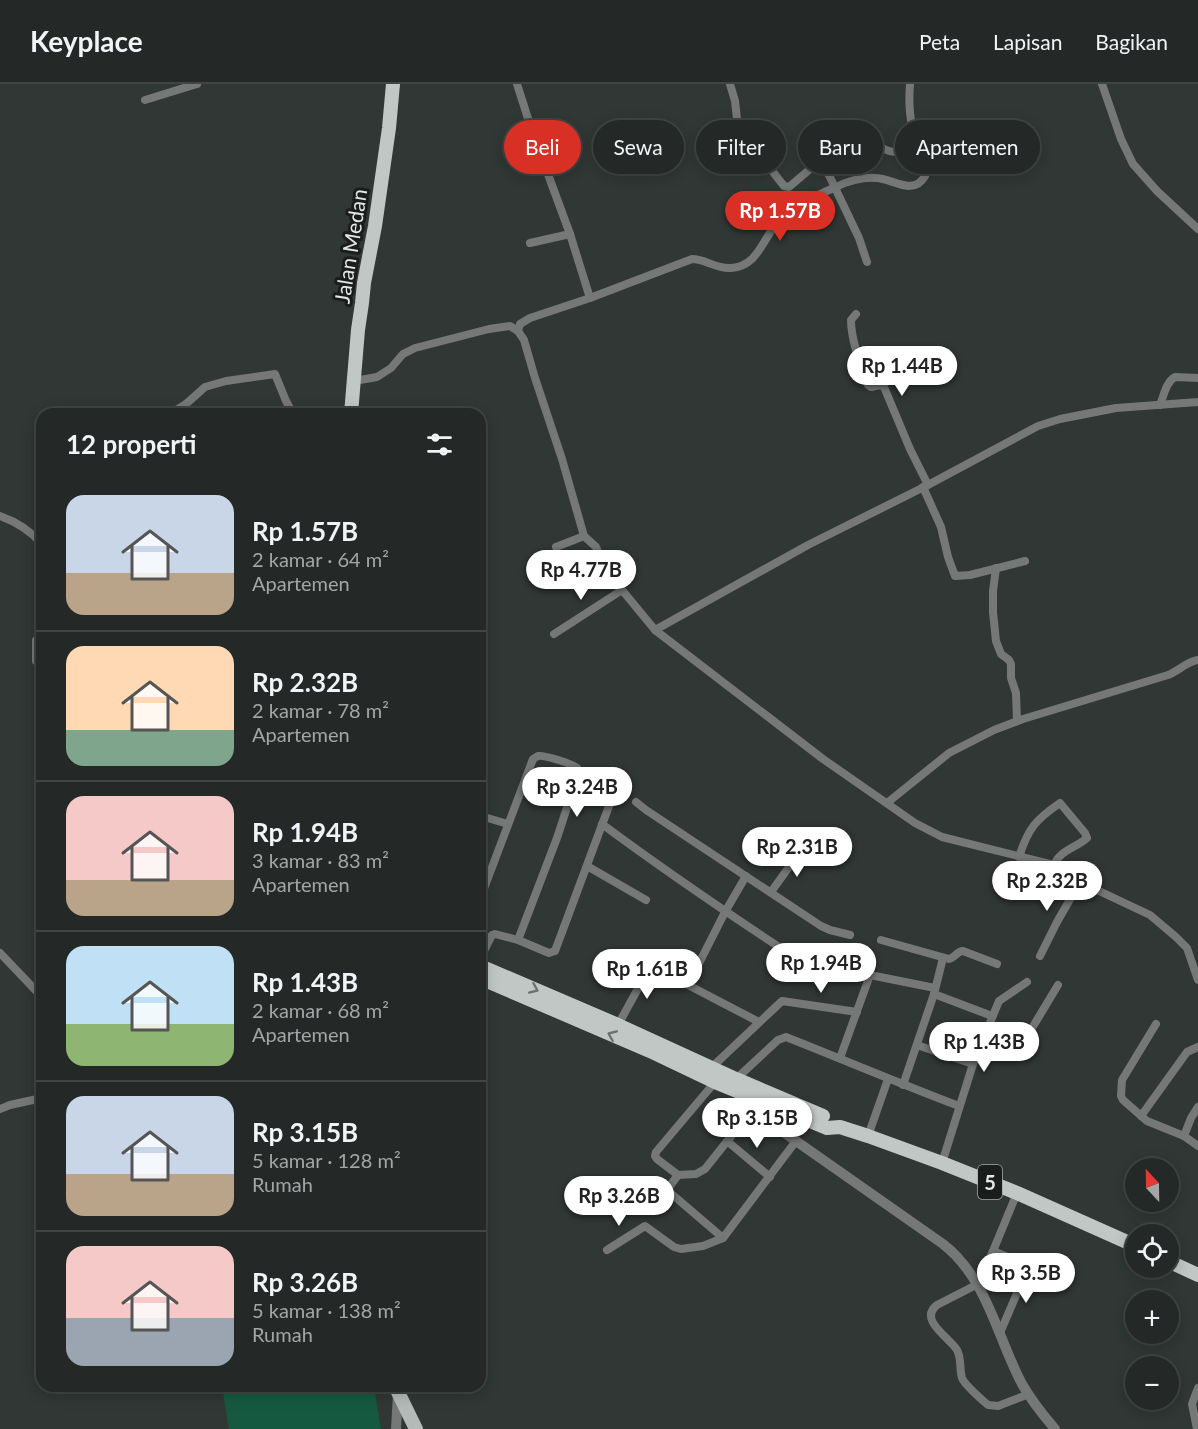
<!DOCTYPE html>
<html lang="id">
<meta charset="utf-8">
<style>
:root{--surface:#242927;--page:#2c312f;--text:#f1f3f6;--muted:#a3a6a7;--line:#414544;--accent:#d93025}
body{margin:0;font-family:Lato,sans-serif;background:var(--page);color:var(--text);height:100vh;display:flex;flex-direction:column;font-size:22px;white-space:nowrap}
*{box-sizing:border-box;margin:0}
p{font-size:20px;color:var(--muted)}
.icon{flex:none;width:33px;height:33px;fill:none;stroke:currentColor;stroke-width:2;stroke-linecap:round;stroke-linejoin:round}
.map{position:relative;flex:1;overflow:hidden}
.sheet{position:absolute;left:36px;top:324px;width:450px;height:984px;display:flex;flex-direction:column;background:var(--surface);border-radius:18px;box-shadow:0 3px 15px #0003,0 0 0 2px var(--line)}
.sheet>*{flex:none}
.hud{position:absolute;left:504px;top:36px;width:570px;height:54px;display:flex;gap:12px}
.needle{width:39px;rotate:338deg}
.fabs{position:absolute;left:1125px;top:1074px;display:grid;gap:12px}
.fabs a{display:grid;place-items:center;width:54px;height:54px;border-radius:50%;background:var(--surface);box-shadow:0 3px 15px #0003,0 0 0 2px var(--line);font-size:30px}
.price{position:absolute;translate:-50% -51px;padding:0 14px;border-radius:21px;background:#fff;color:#222;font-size:20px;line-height:39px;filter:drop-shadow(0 2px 3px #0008)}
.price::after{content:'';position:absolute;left:50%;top:36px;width:18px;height:14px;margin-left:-9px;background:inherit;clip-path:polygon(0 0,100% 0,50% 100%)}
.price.selected{background:var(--accent);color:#fff}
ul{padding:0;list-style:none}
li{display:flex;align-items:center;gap:18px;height:150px;padding:0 30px}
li+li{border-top:2px solid var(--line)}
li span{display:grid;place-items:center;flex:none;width:168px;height:120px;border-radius:18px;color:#555}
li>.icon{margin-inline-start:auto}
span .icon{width:72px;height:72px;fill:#fffc;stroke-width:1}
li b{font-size:26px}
h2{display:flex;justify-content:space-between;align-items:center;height:72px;padding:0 30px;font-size:26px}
.chip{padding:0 21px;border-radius:27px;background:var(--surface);box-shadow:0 3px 15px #0003,0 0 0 2px var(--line);font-size:21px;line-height:54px}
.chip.selected{background:var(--accent);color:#fff}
header{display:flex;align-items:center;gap:36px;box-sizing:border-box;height:84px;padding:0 30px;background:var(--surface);border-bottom:2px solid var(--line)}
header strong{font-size:28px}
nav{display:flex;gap:33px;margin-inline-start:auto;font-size:21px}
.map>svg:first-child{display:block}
.green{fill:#165941}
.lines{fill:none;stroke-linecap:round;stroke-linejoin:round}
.minor{stroke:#757876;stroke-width:8}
.tertiary{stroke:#757876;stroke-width:10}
.primary{stroke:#b3bab7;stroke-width:14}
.trunk{stroke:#c0c7c4;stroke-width:14}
.oneway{stroke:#6d7270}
.labels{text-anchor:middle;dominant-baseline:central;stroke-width:6;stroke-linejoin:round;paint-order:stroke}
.shield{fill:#1a1d1c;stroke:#a7aca9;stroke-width:1.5}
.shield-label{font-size:20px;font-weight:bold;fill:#e4e9e6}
.street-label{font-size:21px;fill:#e4e9e6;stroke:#1a1d1c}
</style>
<header>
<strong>Keyplace</strong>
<nav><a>Peta</a><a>Lapisan</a><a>Bagikan</a></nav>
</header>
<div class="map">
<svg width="1198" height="1345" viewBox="0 0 1198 1345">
<rect width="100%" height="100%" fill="#303734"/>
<polygon class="green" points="222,1302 374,1302 381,1345 229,1345"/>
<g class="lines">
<g class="minor">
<polyline points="517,0 532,47 570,150 590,214"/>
<polyline points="730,0 735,17 738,44 784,102 789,103 816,80 820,81 828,89 859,154 867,178"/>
<polyline points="1102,0 1121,55 1133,80 1157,107 1198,145"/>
<polyline points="145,16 197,0"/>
<path d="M877 60C889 72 906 68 922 66"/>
<polyline points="530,159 570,150"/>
<path d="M856 230 851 236C851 257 861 281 868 301L871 303 881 301 884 303 910 365 928 401"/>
<path d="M518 247 520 240 530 234 590 214 692 175C706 175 715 185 731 184 760 182 763 151 781 135 796 122 817 111 836 103 847 97 863 93 876 94 892 94 913 113 925 92 933 77 915 57 912 41 909 28 909 13 910 0"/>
<polyline points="354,297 377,293 391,284 403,270 415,264 489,245 510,242 518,247 524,256 535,294 562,375 584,452 596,463 604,481 622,506 655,546 823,675 915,739 942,753 1054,781 1080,798 1150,831 1176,853 1187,864 1198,896"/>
<path d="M1160 321C1164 311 1166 298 1175 293L1198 294"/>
<polyline points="170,330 186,320 205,303 226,297 275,290 286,317 293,330"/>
<polyline points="923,403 941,443 948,473 955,492 970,491 1025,477"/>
<path d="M0 432C17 438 30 446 42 460"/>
<polyline points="556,463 584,452"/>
<polyline points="996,484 993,507 993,528 996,557 1001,570 1009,576 1011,580 1011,594 1016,609 1017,637"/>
<polyline points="655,546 808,461 928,401 1038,342 1060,335 1116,324 1198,318"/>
<polyline points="554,550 622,506"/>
<polyline points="480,571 483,568"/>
<polyline points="36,577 36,556 42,553"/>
<polyline points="636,718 646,726 821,842 830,846 850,851"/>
<path d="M887 719 949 669 994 646 1023 635 1168 591C1178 587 1188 577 1198 576"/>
<polyline points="480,731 484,733 508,740"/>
<path d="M602 740C668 789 736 835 805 880L813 883 870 891 935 904"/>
<path d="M1019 773C1028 745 1035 736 1060 719L1085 749 1087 754C1076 764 1060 766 1054 781"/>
<polyline points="587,782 646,816"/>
<polyline points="746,792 725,828 688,901 759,938"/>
<polyline points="771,808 802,765"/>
<path d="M480 815 533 675C535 674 536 673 538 672 544 671 575 680 578 685 578 687 578 689 578 690L557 754 518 856"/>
<path d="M881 856 949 875C955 874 957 867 963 867L997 880"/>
<polyline points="0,869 42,913"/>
<polyline points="1040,872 1057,838 1080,798"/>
<polyline points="480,875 492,851 495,850 518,856 549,869 555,867 612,714 617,690"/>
<polyline points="934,910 992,932"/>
<polyline points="1156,940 1122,996 1121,1012 1123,1016 1147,1037 1184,1052 1198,1062"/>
<polyline points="618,941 652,879"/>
<polyline points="982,957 1009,971 1013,971 1017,969 1058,901"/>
<polyline points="917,961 973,980"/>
<polyline points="840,974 870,891"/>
<polyline points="711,984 782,917 857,928"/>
<path d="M736 995 778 956 786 953C844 976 901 1000 959 1022"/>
<polyline points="715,998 656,1068 655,1072 657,1075 678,1091 696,1090 705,1085 752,1026"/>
<polyline points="903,1001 934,910 943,874"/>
<polyline points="0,1025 10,1021 42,1014"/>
<polyline points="1141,1032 1187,968 1198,963"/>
<polyline points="868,1052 888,995"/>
<polyline points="1184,1052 1191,1034 1198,1023"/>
<polyline points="727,1057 770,1093"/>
<polyline points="942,1079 973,980 999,917 1027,898"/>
<polyline points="667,1106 723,1154"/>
<path d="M1017 1109 993 1167 978 1200 937 1221C918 1236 949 1253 957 1266 962 1275 959 1284 962 1294 964 1300 982 1316 988 1321L998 1322 1029 1310"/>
<polyline points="649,1127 658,1118 678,1091"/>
<polyline points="607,1166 645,1142 674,1163 681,1165 703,1162 723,1154 796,1057"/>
<polyline points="993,1167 1040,1186"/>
<polyline points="1000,1249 1029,1181"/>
<polyline points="1197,1345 1192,1320 1198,1304"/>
</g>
<g class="tertiary">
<path d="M747 1011 744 1018 746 1022 943 1160C987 1194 997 1253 1022 1300 1031 1316 1043 1331 1055 1345"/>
<polyline points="396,1345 398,1309"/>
</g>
<polyline class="primary" points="395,1302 416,1345"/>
<g class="trunk">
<polyline points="351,330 358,246 362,219 364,199 375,142 389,44 393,0"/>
<polyline points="480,882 618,941 736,995 823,1032"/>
<polyline points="480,894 650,967 715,998 827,1044 840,1043 868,1052 942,1079 1017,1109 1136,1162"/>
<polyline points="1168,1177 1198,1191"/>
</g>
</g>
<defs><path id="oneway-chevron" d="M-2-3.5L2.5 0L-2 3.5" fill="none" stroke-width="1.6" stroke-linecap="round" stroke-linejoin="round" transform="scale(1.5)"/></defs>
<g class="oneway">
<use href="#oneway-chevron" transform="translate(534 905) rotate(24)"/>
<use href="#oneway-chevron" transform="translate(612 951) rotate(-157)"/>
</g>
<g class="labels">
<rect class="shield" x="978" y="1081" width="24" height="34" rx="4.5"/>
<g class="shield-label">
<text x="990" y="1098">5</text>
</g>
<g class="street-label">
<text transform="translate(350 162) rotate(-81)">Jalan Medan</text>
</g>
</g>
</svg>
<div class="fabs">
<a><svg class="needle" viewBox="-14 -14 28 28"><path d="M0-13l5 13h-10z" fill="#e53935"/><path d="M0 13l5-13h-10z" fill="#a3a6a7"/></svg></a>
<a><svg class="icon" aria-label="locate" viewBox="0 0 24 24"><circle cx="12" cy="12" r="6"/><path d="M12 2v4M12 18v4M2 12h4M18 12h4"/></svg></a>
<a>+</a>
<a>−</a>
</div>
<b class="price selected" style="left:780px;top:158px">Rp 1.57B</b>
<b class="price" style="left:902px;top:313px">Rp 1.44B</b>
<b class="price" style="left:581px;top:517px">Rp 4.77B</b>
<b class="price" style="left:577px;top:734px">Rp 3.24B</b>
<b class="price" style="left:797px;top:794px">Rp 2.31B</b>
<b class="price" style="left:1047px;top:828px">Rp 2.32B</b>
<b class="price" style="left:821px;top:910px">Rp 1.94B</b>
<b class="price" style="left:647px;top:916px">Rp 1.61B</b>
<b class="price" style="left:984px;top:989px">Rp 1.43B</b>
<b class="price" style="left:757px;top:1065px">Rp 3.15B</b>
<b class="price" style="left:619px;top:1143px">Rp 3.26B</b>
<b class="price" style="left:1026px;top:1220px">Rp 3.5B</b>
<div class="hud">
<a class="chip selected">Beli</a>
<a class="chip">Sewa</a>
<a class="chip">Filter</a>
<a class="chip">Baru</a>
<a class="chip">Apartemen</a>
</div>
<section class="sheet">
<h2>12 properti<svg class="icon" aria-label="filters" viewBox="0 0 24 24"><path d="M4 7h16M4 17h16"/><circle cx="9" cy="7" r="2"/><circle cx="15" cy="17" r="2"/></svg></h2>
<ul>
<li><span style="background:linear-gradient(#c9d6e8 65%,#b9a48a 0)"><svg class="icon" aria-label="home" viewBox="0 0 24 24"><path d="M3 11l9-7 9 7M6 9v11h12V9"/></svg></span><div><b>Rp 1.57B</b><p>2 kamar · 64 m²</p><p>Apartemen</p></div></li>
<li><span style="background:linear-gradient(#ffd9b3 70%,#7fa58c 0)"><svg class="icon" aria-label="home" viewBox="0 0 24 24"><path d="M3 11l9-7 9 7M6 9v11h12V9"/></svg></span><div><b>Rp 2.32B</b><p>2 kamar · 78 m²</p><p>Apartemen</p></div></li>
<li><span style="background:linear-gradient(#f6c9c9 70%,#b9a48a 0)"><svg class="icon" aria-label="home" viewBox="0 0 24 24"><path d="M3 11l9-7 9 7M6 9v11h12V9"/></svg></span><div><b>Rp 1.94B</b><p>3 kamar · 83 m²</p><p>Apartemen</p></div></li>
<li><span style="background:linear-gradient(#bfe0f5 65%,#8fb573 0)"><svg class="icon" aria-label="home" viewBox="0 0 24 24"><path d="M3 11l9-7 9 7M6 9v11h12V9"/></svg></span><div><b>Rp 1.43B</b><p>2 kamar · 68 m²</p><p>Apartemen</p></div></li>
<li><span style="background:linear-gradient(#c9d6e8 65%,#b9a48a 0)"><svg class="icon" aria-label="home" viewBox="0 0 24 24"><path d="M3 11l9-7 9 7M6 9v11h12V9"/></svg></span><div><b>Rp 3.15B</b><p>5 kamar · 128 m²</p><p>Rumah</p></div></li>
<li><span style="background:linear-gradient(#f6c9c9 60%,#9aa5b1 0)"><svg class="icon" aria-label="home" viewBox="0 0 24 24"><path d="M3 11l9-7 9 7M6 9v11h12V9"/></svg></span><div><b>Rp 3.26B</b><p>5 kamar · 138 m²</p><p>Rumah</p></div></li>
</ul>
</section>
</div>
